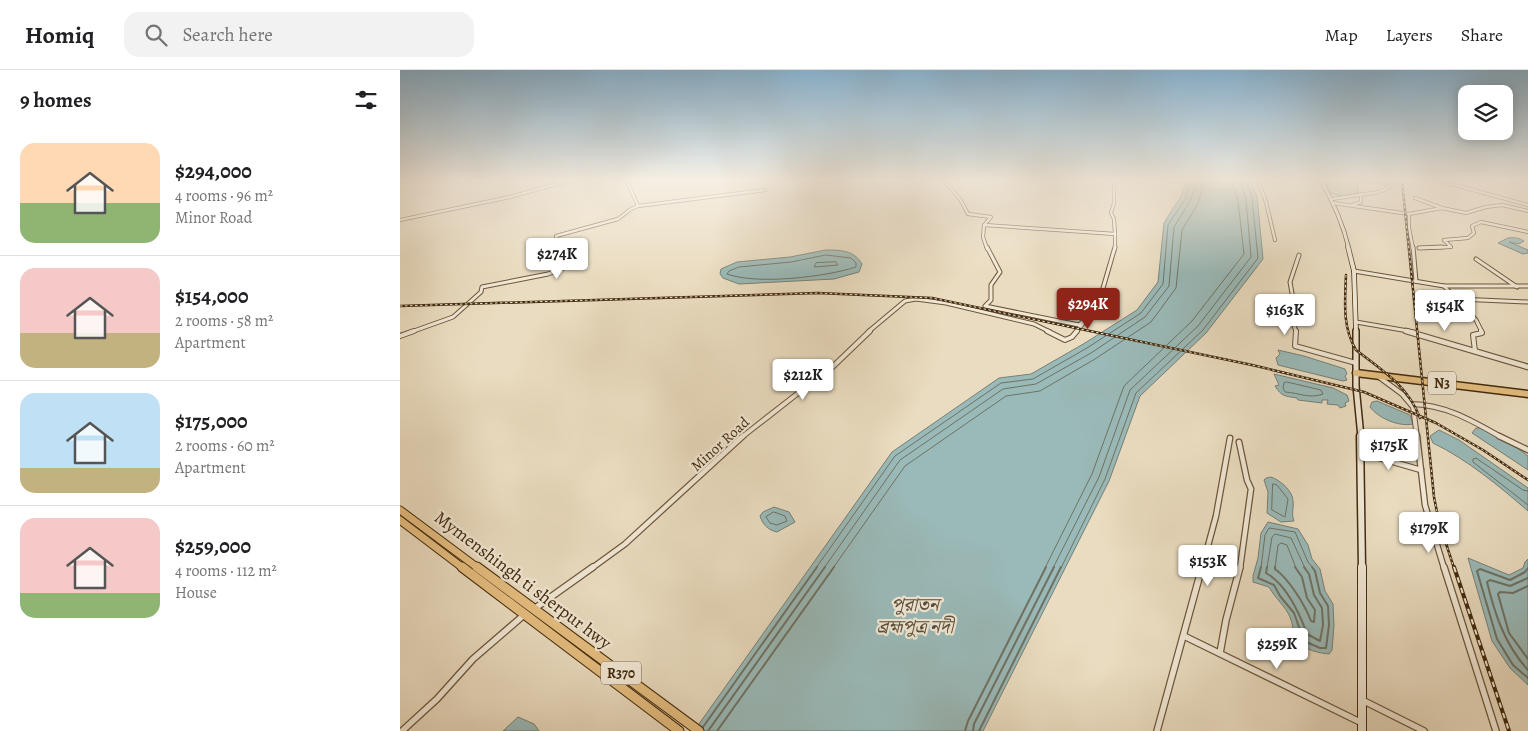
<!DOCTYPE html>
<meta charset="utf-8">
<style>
:root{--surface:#fff;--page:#f2f2f2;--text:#202124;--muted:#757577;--line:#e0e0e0;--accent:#8f2418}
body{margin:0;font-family:Alegreya,"Noto Serif Bengali",serif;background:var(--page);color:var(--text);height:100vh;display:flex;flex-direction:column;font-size:19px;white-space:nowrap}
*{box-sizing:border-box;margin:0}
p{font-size:16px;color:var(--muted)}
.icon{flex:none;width:28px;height:28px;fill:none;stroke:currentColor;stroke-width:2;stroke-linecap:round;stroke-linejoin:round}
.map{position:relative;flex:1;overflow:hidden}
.side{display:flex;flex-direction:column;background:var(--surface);width:400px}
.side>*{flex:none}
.fabs{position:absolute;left:1058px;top:15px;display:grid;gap:10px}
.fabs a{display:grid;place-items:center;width:55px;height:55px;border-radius:10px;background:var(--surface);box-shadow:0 2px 12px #0003;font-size:25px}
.price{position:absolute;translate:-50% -42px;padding:0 11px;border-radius:5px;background:#fff;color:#222;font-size:16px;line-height:32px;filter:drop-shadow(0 1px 2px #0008)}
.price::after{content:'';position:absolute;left:50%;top:30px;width:15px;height:11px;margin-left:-8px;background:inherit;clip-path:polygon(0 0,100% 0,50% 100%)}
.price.on{background:var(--accent);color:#fff}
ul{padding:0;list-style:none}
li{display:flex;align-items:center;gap:15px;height:125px;padding:0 20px}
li+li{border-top:1px solid var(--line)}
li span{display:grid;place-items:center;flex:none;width:140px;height:100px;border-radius:15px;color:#555}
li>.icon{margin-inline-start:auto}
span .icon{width:60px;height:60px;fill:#fffc;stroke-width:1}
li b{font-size:21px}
h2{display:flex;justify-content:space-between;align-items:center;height:60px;padding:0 20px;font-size:21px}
header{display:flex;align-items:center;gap:30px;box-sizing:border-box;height:70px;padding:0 25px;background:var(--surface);border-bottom:1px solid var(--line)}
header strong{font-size:24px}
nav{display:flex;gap:28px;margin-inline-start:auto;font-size:18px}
.search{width:350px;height:45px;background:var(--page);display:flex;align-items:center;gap:12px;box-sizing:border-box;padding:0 18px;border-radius:15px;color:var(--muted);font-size:19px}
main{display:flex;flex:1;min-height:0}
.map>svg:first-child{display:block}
.green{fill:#b4c195;stroke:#7b7651}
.water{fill:#9abab9;stroke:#778074}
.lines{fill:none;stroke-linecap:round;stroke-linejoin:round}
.shore-far1{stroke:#6e7263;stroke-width:1}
.shore{stroke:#6e7263;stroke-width:2}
.canal{stroke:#9abab9;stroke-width:2.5}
.minor-far4-casing{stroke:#6c563a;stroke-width:4}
.minor-far3-casing{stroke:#6c563a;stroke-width:5}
.minor-far2-casing{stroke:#6c563a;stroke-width:6}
.minor-far1-casing{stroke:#6c563a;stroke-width:7}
.minor-casing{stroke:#6c563a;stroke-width:8}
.tertiary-far2-casing{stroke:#6c563a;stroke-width:4}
.tertiary-far1-casing{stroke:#6c563a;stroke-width:5}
.tertiary-casing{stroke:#6c563a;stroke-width:7}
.secondary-far4-casing{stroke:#422a0d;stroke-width:4.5}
.secondary-far3-casing{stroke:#422a0d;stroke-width:5.5}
.secondary-far2-casing{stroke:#422a0d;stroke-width:8}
.secondary-far1-casing{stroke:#422a0d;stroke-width:9}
.secondary-casing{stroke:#422a0d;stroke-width:10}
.primary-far1-casing{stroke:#422a0d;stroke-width:9}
.primary-casing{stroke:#422a0d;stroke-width:11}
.trunk-casing{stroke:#422a0d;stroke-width:9}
.minor-far4{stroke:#f1e8d6;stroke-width:2.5}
.minor-far3{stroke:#f1e8d6;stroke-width:3}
.minor-far2{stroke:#f1e8d6;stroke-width:4}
.minor-far1{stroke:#f1e8d6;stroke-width:4.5}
.minor{stroke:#f1e8d6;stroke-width:5.5}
.tertiary-far2{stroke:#f1e8d6;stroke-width:2.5}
.tertiary-far1{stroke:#f1e8d6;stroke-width:3}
.tertiary{stroke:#f1e8d6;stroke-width:4.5}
.secondary-far4{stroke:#f1e8d6;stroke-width:3}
.secondary-far3{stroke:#f1e8d6;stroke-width:4}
.secondary-far2{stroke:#f1e8d6;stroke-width:5}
.secondary-far1{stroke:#f1e8d6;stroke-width:6}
.secondary{stroke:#f1e8d6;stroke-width:8}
.primary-far1{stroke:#e5be80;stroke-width:7}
.primary{stroke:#e5be80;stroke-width:9}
.trunk{stroke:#e5be80;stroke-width:6}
.rail-far1-casing{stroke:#422a0d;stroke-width:2.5}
.rail-casing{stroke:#422a0d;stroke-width:4}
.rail-far1{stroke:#f1e8d6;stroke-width:1;stroke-dasharray:2.5;stroke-linecap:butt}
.rail{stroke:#f1e8d6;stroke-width:2;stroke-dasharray:5.5;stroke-linecap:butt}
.labels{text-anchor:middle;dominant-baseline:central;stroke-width:4.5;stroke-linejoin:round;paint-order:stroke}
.shield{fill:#f1e8d6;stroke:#766349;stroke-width:1}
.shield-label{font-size:14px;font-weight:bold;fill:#422a0d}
.street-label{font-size:15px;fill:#422a0d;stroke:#f1e8d6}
.near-street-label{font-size:18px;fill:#422a0d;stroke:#f1e8d6}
.near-water-label{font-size:19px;font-style:italic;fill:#584e38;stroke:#f1e8d6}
</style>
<header>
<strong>Homiq</strong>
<div class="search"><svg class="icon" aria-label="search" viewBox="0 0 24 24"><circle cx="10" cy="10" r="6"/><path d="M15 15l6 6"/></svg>Search here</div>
<nav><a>Map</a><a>Layers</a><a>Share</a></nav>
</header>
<main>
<section class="side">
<h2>9 homes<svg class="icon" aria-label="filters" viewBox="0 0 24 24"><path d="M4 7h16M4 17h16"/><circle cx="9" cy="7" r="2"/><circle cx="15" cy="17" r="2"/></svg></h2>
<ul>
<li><span style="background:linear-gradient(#ffd9b3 60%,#8fb573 0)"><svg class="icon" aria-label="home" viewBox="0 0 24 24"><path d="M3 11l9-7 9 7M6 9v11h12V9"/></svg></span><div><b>$294,000</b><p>4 rooms · 96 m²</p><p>Minor Road</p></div></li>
<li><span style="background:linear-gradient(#f6c9c9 65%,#c2b280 0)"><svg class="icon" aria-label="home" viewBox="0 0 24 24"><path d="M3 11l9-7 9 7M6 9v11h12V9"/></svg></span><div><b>$154,000</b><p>2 rooms · 58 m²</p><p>Apartment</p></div></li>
<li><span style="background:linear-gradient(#bfe0f5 75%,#c2b280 0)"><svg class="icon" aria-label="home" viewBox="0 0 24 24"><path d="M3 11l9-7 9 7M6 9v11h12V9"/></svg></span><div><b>$175,000</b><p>2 rooms · 60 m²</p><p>Apartment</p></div></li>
<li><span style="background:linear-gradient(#f6c9c9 75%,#8fb573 0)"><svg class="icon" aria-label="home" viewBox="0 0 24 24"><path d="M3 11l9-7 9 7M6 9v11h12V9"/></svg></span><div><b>$259,000</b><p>4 rooms · 112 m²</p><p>House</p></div></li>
</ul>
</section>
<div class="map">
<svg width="1128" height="661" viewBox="0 0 1128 661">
<rect width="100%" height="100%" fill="#eadcc0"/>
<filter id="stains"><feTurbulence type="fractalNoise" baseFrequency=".004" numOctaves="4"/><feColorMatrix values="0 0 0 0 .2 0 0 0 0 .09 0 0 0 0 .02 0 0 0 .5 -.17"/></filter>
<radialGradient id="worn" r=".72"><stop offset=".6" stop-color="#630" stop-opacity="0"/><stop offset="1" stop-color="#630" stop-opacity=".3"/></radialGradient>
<polygon class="green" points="923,111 958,114 958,123 942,126 930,123"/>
<g class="water">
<polygon points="786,111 850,111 857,126 863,189 806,263 740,326 709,411 583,661 294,661 492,382 599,308 631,304 685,273 737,240 758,212 764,153 781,126"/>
<path d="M1108 168C1114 167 1119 168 1124 171L1119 174 1109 172 1128 180V183L1123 184 1098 173Z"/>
<path d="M426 180C440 180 454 180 462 194L459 202 434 209 339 214 323 208 320 204 321 199 337 192 390 187Z"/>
<polygon points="878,280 904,286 945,299 947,304 945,306 947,310 943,311 878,295 876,288 880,284"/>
<path d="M874 304 933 318 947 325 949 331 945 333 946 336 940 338 938 335 927 334 928 330H922V333L898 330 897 328C885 326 882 327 875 316L879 315Z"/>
<path d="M977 331 1010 345 1013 354C1000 357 979 349 970 337L972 332Z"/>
<path d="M1076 358C1092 358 1116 377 1128 386V400L1072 363Z"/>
<path d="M1039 360 1059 370 1128 418V441C1099 416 1068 390 1033 373L1030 366Z"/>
<path d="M871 407C880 410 893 421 893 431 894 439 891 443 894 451L881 452 867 443 868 422 864 410 866 408Z"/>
<path d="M374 437 389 442 395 452 377 462C368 460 363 455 360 446L363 442Z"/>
<path d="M868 452 898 459 908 475 912 489 920 499 925 521 933 534 934 555 932 580 929 584C919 583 903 580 897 570 893 564 893 554 890 547 886 537 875 528 869 517L853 512V506L858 488 861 463Z"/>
<polygon points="1068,488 1109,505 1123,498 1125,492 1128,489 1128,615 1110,598 1092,571"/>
<polygon points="118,647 134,654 139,661 103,661"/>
</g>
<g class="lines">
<g class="shore-far1">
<path d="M426 185 451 188 456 193V197C425 207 357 215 327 204L329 201 339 197 391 192Z"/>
<polygon points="436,192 438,195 414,197 416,193"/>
<path d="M887 312 921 320 923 324C909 329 900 323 885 322L883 318 884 313Z"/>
<polygon points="873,414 877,415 888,429 885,447 872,440"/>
<polyline points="1128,421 1123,420 1076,388 1073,389 1073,392 1128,435"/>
<polygon points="374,442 385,446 387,451 377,455 370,453 366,447"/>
<polyline points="416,498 495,386 601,313 633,309 687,278 741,243 763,214 768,155 786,128 790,111"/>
<polyline points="424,498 500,390 603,319 636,314 691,283 745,247 769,216 774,157 791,130 797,111"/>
<polyline points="433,498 505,396 606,326 640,321 695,289 751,252 776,218 782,160 798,134 804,111"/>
<polyline points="645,498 692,404 724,316 792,251 844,184 838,131 832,111"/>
<polyline points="653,498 699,407 730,320 798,256 851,187 846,129 840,111"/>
<polyline points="661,498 705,409 736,323 803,260 858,188 852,128 846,111"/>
<polyline points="861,498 865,465 869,458 895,462 908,492 913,498"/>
<polyline points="867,498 872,467 875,464 891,468 905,498"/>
<polyline points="875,498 878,475 881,473 887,475 896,498"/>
</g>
<g class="shore">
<polyline points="861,497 858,508 874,515 880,526 894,543 904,571 920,578 926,578 929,555 928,536 920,523 915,501 912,497"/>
<path d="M867 497 866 503C887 515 899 542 907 564L920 571 923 555 922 538 914 525 909 504 904 497"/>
<path d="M875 497V499C889 509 905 535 911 551L914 552 915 540 907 528 902 507 895 497"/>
<polyline points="1128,498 1125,502 1110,510 1080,499 1077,501 1097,569 1113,595 1128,608"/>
<path d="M1128 508 1110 516 1090 510 1087 512C1095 545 1105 575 1128 600"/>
<polyline points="1128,516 1113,523 1100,522 1098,524 1109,563 1128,589"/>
<polyline points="303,657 417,497"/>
<polyline points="308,661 425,497"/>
<polyline points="317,661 434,497"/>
<polyline points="565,661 568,651 646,497"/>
<polyline points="573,661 574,654 654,497"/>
<polyline points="579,661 661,497"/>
</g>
<polyline class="canal" points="961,111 988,115"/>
<defs>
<g id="minor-far4">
<polyline points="544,111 560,129 568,144 591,147 585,154"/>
<polyline points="714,111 714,133 711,143 714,149 715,164"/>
<polyline points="983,111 992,112"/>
<polyline points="1040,111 1128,135"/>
<polyline points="1015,128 1042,138"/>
<polyline points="933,133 1009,144 1042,138 1066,143 1086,137 1102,135 1128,141"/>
<polyline points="952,135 961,132 961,124"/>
<polyline points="238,136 365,120"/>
<polyline points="1009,144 1009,158 1013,179"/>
<polyline points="0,150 110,127 168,111"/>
<polyline points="1019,178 1051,177 1044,170 1068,168 1074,163 1072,156 1081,152 1128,162"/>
<polyline points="160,179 156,166 218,149 231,139 238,136 227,111"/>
<polyline points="587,179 583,167 584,155 715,164"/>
<polyline points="715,179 715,164"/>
</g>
<g id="minor-far3">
<polyline points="587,177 600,202 591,215 591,230 585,236 679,255 696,239 703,228 701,225 715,177"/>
<polyline points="1013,177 1016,211"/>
<polyline points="1019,178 1042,177"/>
<polyline points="1076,189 1117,217"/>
<polyline points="954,201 1044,216 1076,250 1082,262"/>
<polyline points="1044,216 1128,216"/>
<polyline points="11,262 53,247 81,222 82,217 148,204 166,197 160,177"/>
<polyline points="468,262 505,231 516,229 546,233 634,254 650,262"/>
<polyline points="676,262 685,251"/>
<polyline points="896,262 891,245 893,229 890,212 899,185"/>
</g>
<g id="minor-far2">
<polyline points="647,261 665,270 672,267 677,261"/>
<polyline points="896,261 895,276 956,293"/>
<polyline points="0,266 14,261"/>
<polyline points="1075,281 1073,265 1082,263 1081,261"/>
<polyline points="979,307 1002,324 1013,337 1017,367"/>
<path d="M1011 334C1046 335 1071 350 1101 367"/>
<polyline points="342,367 397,324 420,309 470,261"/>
</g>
<g id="minor-far1">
<polyline points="1017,366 1025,435 1044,498"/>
<polyline points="1099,366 1128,380"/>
<polyline points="839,372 847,410 851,419 840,498"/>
<polyline points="962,383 1021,400"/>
<polyline points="192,498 225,474 343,366"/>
<polyline points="802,498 816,446 830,368"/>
</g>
<g id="minor">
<polyline points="1044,497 1096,661"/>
<polyline points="134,539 193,497"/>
<polyline points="784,566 962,653"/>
<polyline points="820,583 826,550 840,497"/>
<polyline points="962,630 1024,661"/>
<polyline points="2,661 37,629 73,589 124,545"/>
<polyline points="757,661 802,497"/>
</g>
<g id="tertiary-far2">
<polyline points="858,111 866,132 875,170"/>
<polyline points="932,129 979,122 990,117 992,111"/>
</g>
<g id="tertiary-far1">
<polyline points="1058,229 1128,232"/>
<polyline points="956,252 1014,262"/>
</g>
<polyline id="tertiary" points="1006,261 1128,297"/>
<path id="secondary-far4" d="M921 111C934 133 943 154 949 179"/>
<polyline id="secondary-far3" points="948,177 954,201 956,262"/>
<polyline id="secondary-far2" points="956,261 956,316 961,367"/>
<polyline id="secondary-far1" points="960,366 962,498"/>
<polyline id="secondary" points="962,497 962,661"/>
<g id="primary-far1">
<polyline points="0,440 78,498"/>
<polyline points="0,450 63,498"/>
</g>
<g id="primary">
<polyline points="62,497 279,661"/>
<polyline points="77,497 299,661"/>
</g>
<polyline id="trunk" points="956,303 1128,324"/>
</defs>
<use href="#minor-far4" class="minor-far4-casing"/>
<use href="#minor-far3" class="minor-far3-casing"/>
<use href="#minor-far2" class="minor-far2-casing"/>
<use href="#minor-far1" class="minor-far1-casing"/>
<use href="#minor" class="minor-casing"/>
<use href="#tertiary-far2" class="tertiary-far2-casing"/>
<use href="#tertiary-far1" class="tertiary-far1-casing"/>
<use href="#tertiary" class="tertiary-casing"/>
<use href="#secondary-far4" class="secondary-far4-casing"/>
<use href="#secondary-far3" class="secondary-far3-casing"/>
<use href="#secondary-far2" class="secondary-far2-casing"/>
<use href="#secondary-far1" class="secondary-far1-casing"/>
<use href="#secondary" class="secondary-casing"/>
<use href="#primary-far1" class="primary-far1-casing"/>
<use href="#primary" class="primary-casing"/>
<use href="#trunk" class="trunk-casing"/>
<use href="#minor-far4" class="minor-far4"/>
<use href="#minor-far3" class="minor-far3"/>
<use href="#minor-far2" class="minor-far2"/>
<use href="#minor-far1" class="minor-far1"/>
<use href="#minor" class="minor"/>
<use href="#tertiary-far2" class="tertiary-far2"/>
<use href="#tertiary-far1" class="tertiary-far1"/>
<use href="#tertiary" class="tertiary"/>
<use href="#secondary-far4" class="secondary-far4"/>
<use href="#secondary-far3" class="secondary-far3"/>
<use href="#secondary-far2" class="secondary-far2"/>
<use href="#secondary-far1" class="secondary-far1"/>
<use href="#secondary" class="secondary"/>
<use href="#primary-far1" class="primary-far1"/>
<use href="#primary" class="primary"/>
<use href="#trunk" class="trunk"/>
<defs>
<g id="rail-far1">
<polyline points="1002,111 1034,427 1039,452 1054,498"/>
<path d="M946 205C945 231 942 257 956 280 982 300 1008 316 1020 348"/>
<polyline points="0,236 418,223 532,228 852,295 964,322 1036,353 1083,380 1128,410"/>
</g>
<polyline id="rail" points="1054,497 1109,661"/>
</defs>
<use href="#rail-far1" class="rail-far1-casing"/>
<use href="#rail" class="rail-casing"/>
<use href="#rail-far1" class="rail-far1"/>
<use href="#rail" class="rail"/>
</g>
<linearGradient id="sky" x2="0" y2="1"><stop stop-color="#89b6d5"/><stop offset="0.54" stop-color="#f6efe3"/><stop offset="1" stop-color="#f6efe3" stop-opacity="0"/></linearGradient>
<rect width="1128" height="204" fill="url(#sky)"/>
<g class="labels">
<g class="shield">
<rect x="1028" y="301.5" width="28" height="23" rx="4"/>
<rect x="201" y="591.5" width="40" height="23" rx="4"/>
</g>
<g class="shield-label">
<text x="1042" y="313">N3</text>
<text x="221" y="603">R370</text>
</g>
<g class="street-label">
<text transform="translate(320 374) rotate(-42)">Minor Road</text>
</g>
<g class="near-street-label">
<text transform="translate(123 510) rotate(37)">Mymenshingh ti sherpur hwy</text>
</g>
<g class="near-water-label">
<text x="515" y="535">পুরাতন<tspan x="515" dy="22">ব্রহ্মপুত্র নদী</tspan></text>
</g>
</g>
<rect width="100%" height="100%" filter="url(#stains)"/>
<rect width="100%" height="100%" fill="url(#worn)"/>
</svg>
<div class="fabs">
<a><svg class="icon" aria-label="layers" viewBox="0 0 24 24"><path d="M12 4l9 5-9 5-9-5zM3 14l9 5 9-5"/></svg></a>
</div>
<b class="price" style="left:157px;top:210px">$274K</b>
<b class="price on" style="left:688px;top:260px">$294K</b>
<b class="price" style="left:1045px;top:262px">$154K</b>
<b class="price" style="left:885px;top:266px">$163K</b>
<b class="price" style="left:403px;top:331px">$212K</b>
<b class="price" style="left:989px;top:401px">$175K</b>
<b class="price" style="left:1029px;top:484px">$179K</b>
<b class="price" style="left:808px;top:517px">$153K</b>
<b class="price" style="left:877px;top:600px">$259K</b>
</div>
</main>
